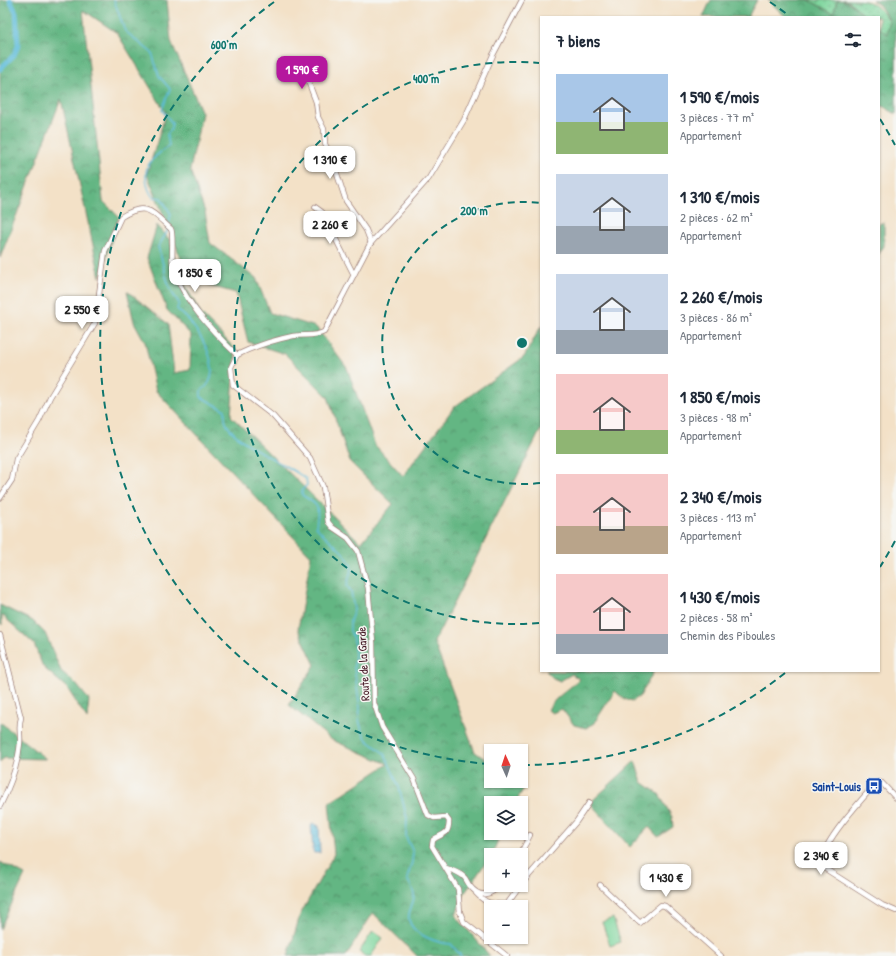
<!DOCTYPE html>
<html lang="fr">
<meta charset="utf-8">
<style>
:root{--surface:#fff;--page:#f6f6f7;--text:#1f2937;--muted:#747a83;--accent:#b5179e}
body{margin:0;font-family:"Patrick Hand",sans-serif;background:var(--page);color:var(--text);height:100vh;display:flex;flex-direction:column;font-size:15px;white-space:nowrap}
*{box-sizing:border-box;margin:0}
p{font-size:13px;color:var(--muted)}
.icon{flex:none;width:22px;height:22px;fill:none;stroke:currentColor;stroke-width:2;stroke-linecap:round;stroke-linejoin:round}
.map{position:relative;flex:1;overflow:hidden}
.drawer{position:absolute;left:540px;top:16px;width:340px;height:656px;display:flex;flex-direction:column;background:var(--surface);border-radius:0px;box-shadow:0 1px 3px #0004}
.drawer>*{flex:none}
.needle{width:26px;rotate:357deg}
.buttons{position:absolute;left:484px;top:744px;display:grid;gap:8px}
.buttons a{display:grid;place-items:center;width:44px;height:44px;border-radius:0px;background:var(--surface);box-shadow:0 1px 3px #0004;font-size:20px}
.price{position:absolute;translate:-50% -34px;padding:0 9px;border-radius:8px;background:#fff;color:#222;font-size:13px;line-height:26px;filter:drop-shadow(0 1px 2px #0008)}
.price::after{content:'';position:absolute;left:50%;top:24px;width:12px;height:9px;margin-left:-6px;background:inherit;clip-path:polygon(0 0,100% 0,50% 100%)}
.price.active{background:var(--accent);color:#fff}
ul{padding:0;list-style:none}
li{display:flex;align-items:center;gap:12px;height:100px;padding:0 16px}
li span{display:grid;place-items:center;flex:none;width:112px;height:80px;border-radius:0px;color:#555}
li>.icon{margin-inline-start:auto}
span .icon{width:48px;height:48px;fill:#fffc;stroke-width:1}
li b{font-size:17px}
h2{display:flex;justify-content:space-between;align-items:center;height:48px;padding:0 16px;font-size:17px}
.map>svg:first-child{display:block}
.grass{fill:url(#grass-dots);stroke:#627a63}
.forest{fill:url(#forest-crowns);stroke:#576a57}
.pitch{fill:#7bd59b;stroke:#627a63}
.water{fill:url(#water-waves);stroke:#546e83}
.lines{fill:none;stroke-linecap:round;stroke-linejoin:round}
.stream{stroke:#5dbcdb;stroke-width:1.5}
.canal{stroke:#5dbcdb;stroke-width:5}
.minor-casing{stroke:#9e8079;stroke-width:6}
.minor{stroke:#fff;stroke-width:4.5}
.ring{fill:none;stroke:#0f766e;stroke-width:2;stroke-dasharray:7 5}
.labels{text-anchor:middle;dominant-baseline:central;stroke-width:3;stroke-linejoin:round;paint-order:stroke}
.street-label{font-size:12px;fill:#4a1f2b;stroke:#f6f6f2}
.transit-label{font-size:12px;font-weight:bold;fill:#164399;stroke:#f6f6f2;text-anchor:end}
.centre{fill:#0f766e;stroke:#f6f6f2;stroke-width:2}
.ring-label{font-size:12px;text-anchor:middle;font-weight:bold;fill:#0f766e;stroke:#f6f6f2;stroke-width:3;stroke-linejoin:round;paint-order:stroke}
</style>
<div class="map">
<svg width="896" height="956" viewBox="0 0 896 956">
<defs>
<pattern id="grass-dots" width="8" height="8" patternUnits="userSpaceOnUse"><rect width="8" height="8" fill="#7bd59b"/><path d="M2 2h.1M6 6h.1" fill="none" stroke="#6cb686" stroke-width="1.8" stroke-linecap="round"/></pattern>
<pattern id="forest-crowns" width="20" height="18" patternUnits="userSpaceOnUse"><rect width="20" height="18" fill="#64b683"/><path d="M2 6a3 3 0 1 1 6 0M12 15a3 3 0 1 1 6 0" fill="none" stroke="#54936b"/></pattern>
<pattern id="water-waves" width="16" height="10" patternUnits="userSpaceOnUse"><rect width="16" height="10" fill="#5dbcdb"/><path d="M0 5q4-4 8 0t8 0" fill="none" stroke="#4f98b2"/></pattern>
</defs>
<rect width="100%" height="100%" fill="#f6f6f2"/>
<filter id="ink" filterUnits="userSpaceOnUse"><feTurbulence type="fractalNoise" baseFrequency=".025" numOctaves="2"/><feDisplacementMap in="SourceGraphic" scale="8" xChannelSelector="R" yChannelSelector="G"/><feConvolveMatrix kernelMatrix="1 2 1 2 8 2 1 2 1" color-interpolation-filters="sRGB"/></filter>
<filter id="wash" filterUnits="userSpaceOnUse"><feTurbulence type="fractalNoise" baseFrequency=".012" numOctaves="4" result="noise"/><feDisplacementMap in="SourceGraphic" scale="16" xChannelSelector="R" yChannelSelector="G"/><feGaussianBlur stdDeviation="0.9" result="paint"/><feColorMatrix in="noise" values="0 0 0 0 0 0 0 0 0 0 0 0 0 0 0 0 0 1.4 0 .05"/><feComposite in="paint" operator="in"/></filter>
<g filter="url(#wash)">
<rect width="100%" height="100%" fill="#f3e1c7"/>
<g class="grass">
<polygon points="809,0 837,0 834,14"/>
<path d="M843 0C872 0 872 0 890 21L887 35 879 28V17H866L850 2Z"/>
</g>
<g class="forest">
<polygon points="0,0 167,0 171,41 202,113 190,170 205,212 210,243 256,278 270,313 316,327 347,368 375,445 403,476 454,407 524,357 541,326 541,429 434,642 475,752 491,763 491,781 515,781 524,788 515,803 491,803 491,833 501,833 493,852 462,897 456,916 490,956 417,956 373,913 346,956 288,956 300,915 334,854 329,803 388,764 332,740 289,705 315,665 298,629 311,556 156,391 145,342 134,322 127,291 168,324 174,373 190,370 191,335 167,310 147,258 157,225 170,240 178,272 201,314 236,350 231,416 361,543 393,504 350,462 328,397 285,354 248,342 236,293 210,286 182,261 147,174 166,113 117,33 83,10 103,201 119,217 100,277 61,99 0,258"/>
<polygon points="711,0 757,0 748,17 703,17"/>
<path d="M768 0H809L834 14 837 0C851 0 856 9 866 17H786Z"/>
<polygon points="872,0 896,0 896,114 879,104 879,28 887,34 890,21 879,5"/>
<polygon points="884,222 884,246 879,254 879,224"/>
<polygon points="0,605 33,621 45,633 61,671 76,684 89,700 87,719 67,688 43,667 34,644 2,615 2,625 0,623"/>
<path d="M546 671H654L640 696 633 701 624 699 615 691 594 723 586 728 574 725 562 709 552 713 548 710C552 699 570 689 579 679L572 674 560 681 553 678Z"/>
<polygon points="0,722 46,759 4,758 0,763"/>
<polygon points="635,761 642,782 659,794 672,817 673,827 658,837 649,827 630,847 590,803"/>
<polygon points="0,862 25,875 0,929"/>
</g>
<g class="pitch">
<polygon points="613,918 621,942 610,946 602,922"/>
<polygon points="373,931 383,938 371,956 365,956 359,952"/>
</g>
<polygon class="water" points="313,823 319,826 320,853 314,853 313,851 311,826"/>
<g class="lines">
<path class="stream" d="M114 0 125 31 152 53 159 76 170 89 162 110 172 123 171 129 167 135 169 145C163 151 153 157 149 164 143 173 147 190 153 197L161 198 171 214 167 232 158 247C165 267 165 285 179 303L177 309C181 314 187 317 190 322 204 339 225 375 201 391V397L225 410C225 415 224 420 227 425 241 447 284 462 306 479L307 485 302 490V495C322 507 318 507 316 527 325 537 350 555 351 567 351 574 348 580 347 586L351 591 354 610 350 621V631L353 638 355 654 354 667 360 708 359 720 362 731 367 740 385 754 399 787 407 818 406 837 413 852 412 862 407 879C410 884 414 890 414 896 414 904 407 911 409 920 412 935 438 943 451 944L461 956"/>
<polyline class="canal" points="0,69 14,55 18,46 16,12 10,0"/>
</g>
</g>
<g filter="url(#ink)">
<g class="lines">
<defs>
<g id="minor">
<polyline points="302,65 316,102 318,117 324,129 325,144 331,156 346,201 366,230 371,243"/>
<polyline points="315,207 322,212 354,275"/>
<path d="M237 355 231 367 233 385 273 416 310 458 323 487 328 522 332 527 348 538 358 551 368 588 373 643 374 703 382 727 414 779 428 815 434 818 446 817 449 821C449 837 441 833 433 840L432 846 458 889 460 912 464 922 507 956"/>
<path d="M237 355C255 346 274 340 293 336 304 334 314 337 324 332L370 244 429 178 464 120 493 55 522 0"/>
<path d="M0 498 12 480 16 459 39 421 50 397 95 323 105 251 121 217C147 201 152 212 171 229 174 234 171 257 173 265 181 299 212 331 237 355"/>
<path d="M0 635 21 718C18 726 21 735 20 743 18 766 10 786 0 806"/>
<path d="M896 798 882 783 877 782C862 799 825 839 821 861L824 868 882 905 896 911"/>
<polyline points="520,855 530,835"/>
<path d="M446 868C452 870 458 872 463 876 467 879 467 883 470 886 480 899 491 895 501 885"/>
<polyline points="600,885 640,923 661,905 665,906 721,956"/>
<path d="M476 893C485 903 494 906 507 904L524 881 576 822 589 803"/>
</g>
</defs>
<use href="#minor" class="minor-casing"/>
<use href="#minor" class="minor"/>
</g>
</g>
<g class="ring">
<path d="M540 483A141 141 0 1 1 540 203"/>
<path d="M539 623A281 281 0 1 1 539 63"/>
<path d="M895 541A422 422 0 0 1 880 567M785 673A422 422 0 0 1 522 765M489 764A422 422 0 0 1 274 2M770 2A422 422 0 0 1 788 15M880 119A422 422 0 0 1 895 145"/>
</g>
<defs>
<symbol id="bus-square" viewBox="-11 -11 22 22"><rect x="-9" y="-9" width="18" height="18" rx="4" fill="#1a4fb4" stroke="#f6f6f2"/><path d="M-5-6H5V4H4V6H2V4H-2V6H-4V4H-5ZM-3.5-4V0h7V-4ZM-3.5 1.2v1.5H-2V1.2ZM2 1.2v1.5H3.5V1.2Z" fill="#fff"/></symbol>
</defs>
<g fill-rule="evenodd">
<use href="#bus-square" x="864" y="776" width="20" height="20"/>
</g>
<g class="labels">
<g class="street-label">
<text transform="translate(363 664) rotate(-93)">Route de la Garde</text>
</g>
<g class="transit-label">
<text x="861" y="786">Saint-Louis</text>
</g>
</g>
<circle cx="522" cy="343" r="6" class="centre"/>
<g class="ring-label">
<text x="224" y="49">600 m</text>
<text x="426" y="83">400 m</text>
<text x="474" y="215">200 m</text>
</g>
</svg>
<div class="buttons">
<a><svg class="needle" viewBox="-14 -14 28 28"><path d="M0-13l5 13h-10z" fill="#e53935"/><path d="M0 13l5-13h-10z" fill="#747a83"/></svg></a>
<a><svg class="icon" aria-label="layers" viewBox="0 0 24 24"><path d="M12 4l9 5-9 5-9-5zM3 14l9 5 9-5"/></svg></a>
<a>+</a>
<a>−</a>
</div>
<b class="price active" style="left:302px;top:90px">1 590 €</b>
<b class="price" style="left:330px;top:180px">1 310 €</b>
<b class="price" style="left:330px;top:245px">2 260 €</b>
<b class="price" style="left:195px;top:293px">1 850 €</b>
<b class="price" style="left:82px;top:330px">2 550 €</b>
<b class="price" style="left:821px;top:876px">2 340 €</b>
<b class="price" style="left:666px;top:898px">1 430 €</b>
<section class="drawer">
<h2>7 biens<svg class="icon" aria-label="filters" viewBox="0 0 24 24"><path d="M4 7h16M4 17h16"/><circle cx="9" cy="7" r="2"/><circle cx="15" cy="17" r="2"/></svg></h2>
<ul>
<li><span style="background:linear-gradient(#a9c7e8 60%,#8fb573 0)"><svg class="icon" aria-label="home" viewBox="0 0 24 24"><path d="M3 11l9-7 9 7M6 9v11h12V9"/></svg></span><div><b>1 590 €/mois</b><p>3 pièces · 77 m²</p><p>Appartement</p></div></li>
<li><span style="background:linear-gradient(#c9d6e8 65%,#9aa5b1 0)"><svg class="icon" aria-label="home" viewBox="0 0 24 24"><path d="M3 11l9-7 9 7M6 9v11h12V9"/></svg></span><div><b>1 310 €/mois</b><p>2 pièces · 62 m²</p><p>Appartement</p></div></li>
<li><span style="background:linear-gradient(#c9d6e8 70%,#9aa5b1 0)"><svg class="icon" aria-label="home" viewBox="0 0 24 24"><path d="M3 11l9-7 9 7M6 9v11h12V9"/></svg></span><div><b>2 260 €/mois</b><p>3 pièces · 86 m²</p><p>Appartement</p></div></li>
<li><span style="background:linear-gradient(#f6c9c9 70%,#8fb573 0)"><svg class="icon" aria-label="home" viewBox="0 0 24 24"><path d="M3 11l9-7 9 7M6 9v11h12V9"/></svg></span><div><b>1 850 €/mois</b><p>3 pièces · 98 m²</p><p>Appartement</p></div></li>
<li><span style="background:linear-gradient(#f6c9c9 65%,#b9a48a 0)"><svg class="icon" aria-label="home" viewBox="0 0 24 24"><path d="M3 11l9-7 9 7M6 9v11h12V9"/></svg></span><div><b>2 340 €/mois</b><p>3 pièces · 113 m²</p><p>Appartement</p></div></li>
<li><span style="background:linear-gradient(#f6c9c9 75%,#9aa5b1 0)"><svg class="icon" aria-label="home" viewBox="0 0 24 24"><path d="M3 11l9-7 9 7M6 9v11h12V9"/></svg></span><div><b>1 430 €/mois</b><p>2 pièces · 58 m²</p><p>Chemin des Piboules</p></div></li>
</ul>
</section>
</div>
